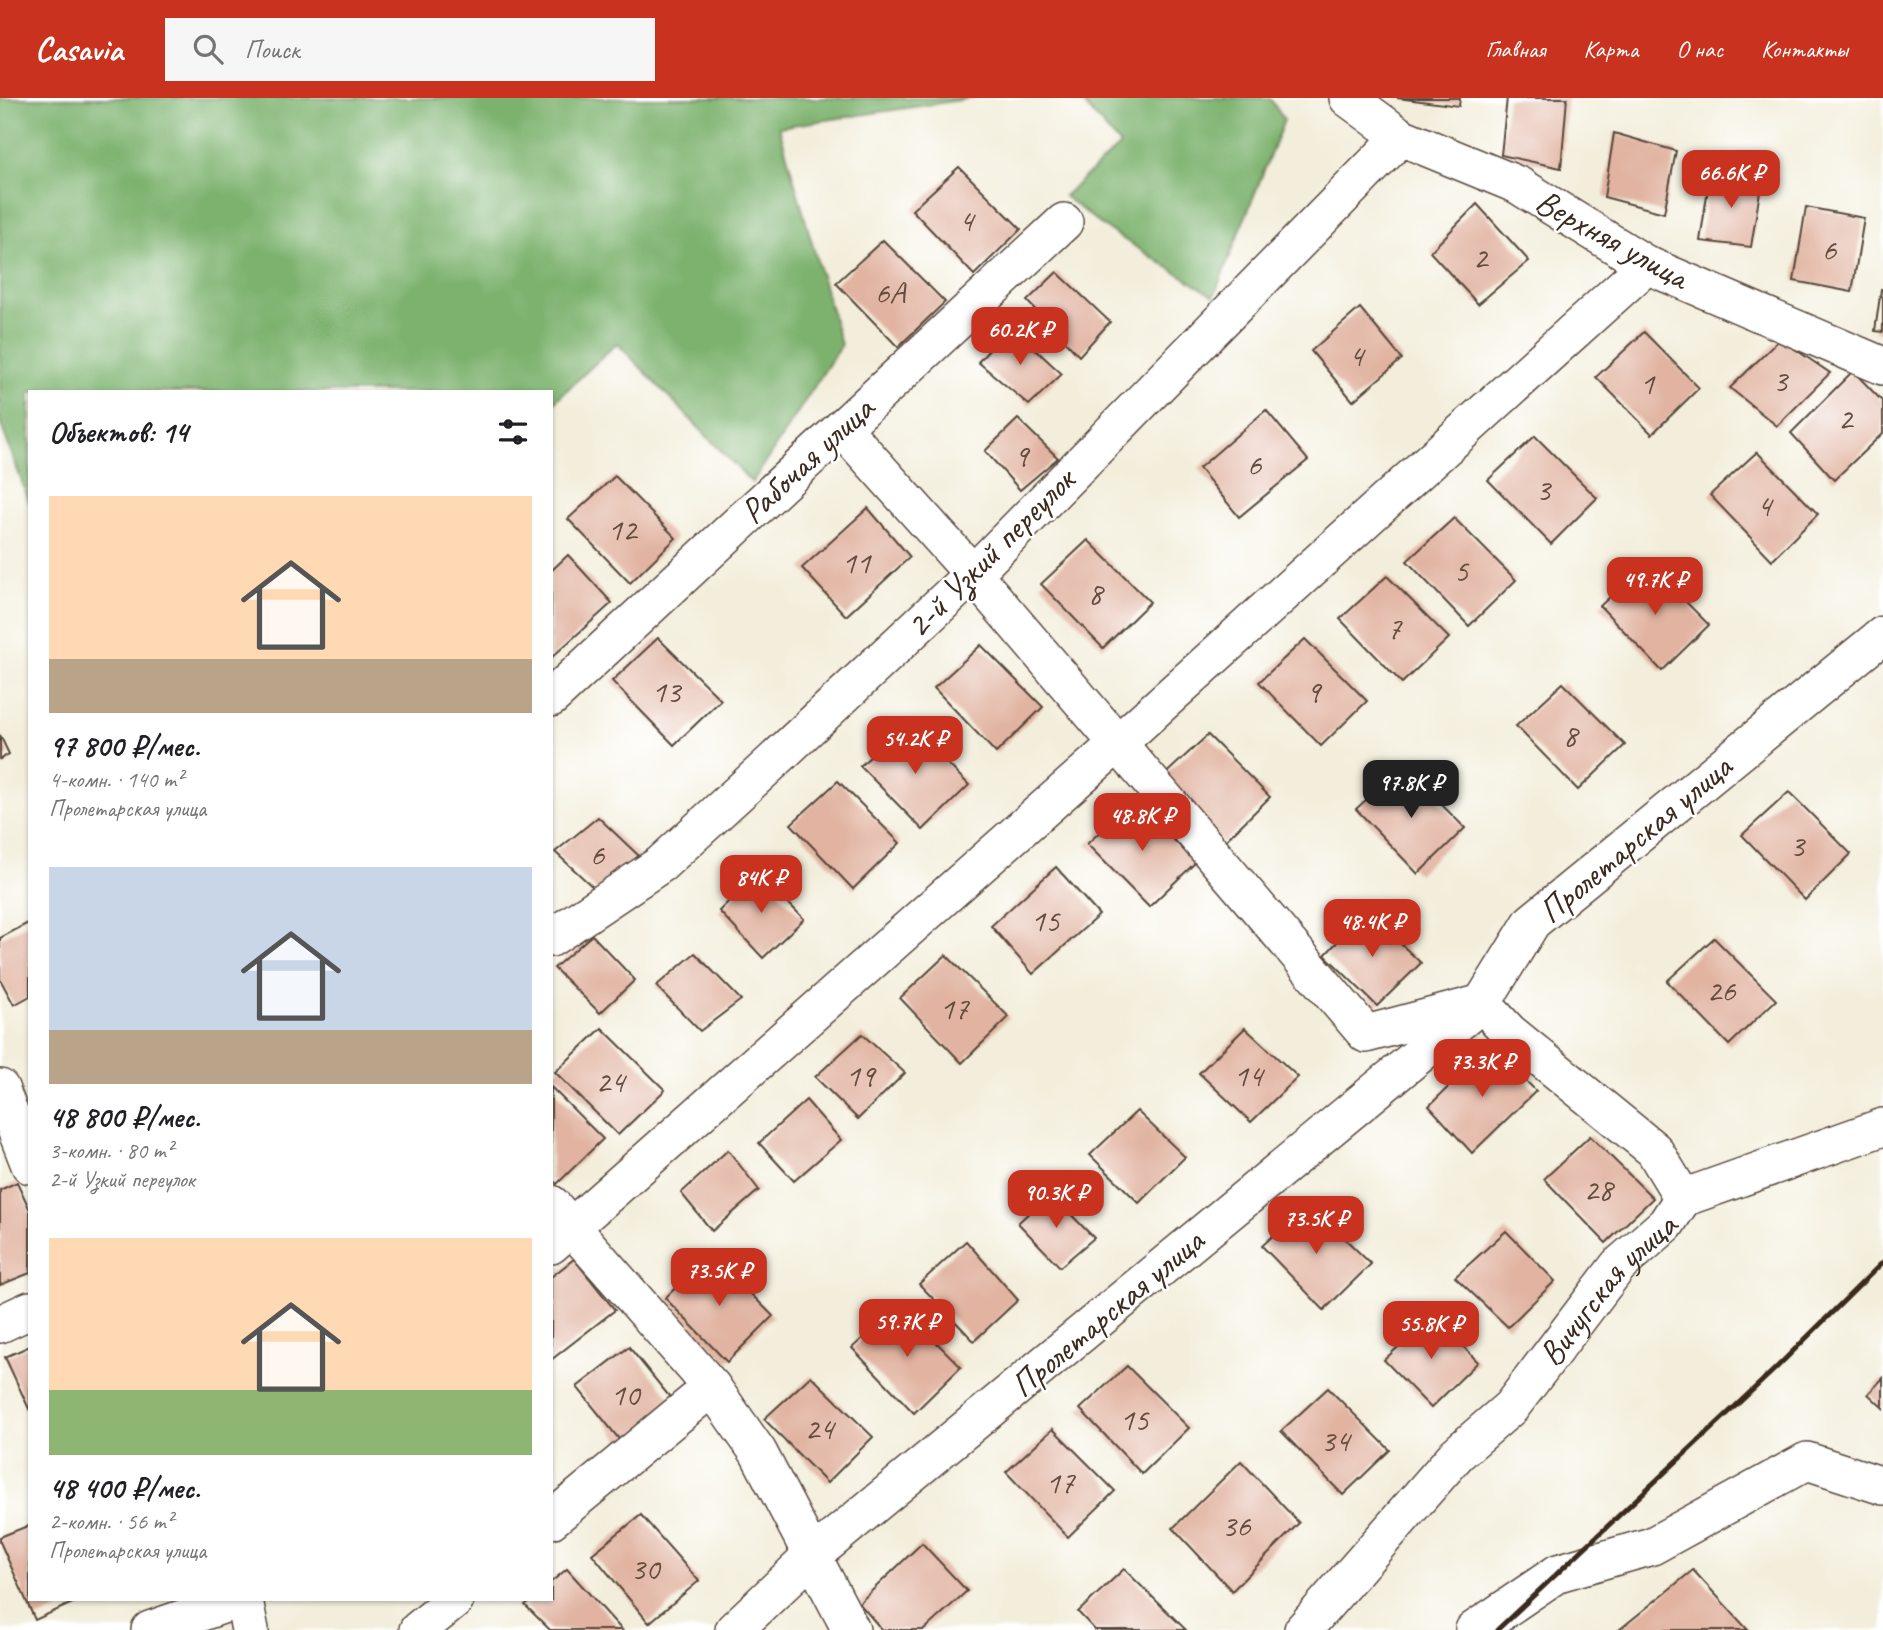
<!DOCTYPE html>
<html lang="ru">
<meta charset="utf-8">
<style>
:root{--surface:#fff;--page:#f6f6f6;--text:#202124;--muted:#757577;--accent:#c8321e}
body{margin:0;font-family:Caveat,sans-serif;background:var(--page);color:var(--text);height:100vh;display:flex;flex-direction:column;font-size:26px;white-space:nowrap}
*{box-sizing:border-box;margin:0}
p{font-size:23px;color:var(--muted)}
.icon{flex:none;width:38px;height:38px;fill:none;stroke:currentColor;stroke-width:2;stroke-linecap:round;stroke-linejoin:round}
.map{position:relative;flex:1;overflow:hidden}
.details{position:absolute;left:28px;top:292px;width:525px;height:1211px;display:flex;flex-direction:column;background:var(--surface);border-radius:0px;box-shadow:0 2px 5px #0004}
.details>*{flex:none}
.price{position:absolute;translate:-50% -60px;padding:0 16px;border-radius:14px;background:var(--accent);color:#fff;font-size:23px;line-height:46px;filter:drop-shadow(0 2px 4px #0008)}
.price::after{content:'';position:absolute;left:50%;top:42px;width:21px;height:16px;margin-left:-10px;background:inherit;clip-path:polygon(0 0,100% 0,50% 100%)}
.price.active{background:#222;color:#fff}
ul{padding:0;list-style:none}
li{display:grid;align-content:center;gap:14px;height:371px;padding:0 21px}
li span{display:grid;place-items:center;height:217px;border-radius:0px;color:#555}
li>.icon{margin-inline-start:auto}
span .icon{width:126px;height:126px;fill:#fffc;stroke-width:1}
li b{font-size:30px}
h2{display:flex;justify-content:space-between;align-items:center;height:84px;padding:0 21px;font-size:30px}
header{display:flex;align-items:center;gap:42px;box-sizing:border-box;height:98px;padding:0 35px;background:var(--accent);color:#fff}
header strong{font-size:33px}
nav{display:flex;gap:38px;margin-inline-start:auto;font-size:24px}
.search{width:490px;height:63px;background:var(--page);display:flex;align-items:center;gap:18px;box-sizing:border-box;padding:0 24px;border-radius:0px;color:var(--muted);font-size:26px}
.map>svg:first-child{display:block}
.forest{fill:#7db26e;stroke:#5c6e46;stroke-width:2}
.building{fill:#e1b3a0}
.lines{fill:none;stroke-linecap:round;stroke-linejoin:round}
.street-casing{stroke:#57473a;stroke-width:40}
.street{stroke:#fff;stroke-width:37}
.rail{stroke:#3b2a1e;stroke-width:5}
.labels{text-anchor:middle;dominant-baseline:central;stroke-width:5;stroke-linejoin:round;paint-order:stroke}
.number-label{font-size:32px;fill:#644c3e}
.street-label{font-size:35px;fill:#3b2a1e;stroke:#fff}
</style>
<header>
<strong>Casavia</strong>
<div class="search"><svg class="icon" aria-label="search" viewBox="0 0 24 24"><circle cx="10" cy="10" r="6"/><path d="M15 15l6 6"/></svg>Поиск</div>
<nav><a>Главная</a><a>Карта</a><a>О нас</a><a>Контакты</a></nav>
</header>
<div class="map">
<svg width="1883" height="1532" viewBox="0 0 1883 1532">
<rect width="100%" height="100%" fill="#fff"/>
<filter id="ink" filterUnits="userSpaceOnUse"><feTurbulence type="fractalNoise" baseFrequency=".0143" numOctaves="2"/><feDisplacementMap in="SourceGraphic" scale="14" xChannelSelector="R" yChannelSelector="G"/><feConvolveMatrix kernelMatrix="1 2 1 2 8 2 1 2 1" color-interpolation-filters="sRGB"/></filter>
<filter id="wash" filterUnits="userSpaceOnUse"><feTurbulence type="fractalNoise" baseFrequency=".00686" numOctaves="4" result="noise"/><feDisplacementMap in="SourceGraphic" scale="28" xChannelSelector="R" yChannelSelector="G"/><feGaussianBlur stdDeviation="1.57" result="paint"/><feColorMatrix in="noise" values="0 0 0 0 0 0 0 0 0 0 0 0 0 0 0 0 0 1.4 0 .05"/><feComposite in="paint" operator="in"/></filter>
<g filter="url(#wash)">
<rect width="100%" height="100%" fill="#f3eedb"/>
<g class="forest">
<polygon points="0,0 974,0 779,29 841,247 752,385 617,245 551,307 551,294 30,294 30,406 0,324"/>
<polygon points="1079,0 1270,0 1284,22 1214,198 1104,129 1064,98 1120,47"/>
</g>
<g id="blocks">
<g class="building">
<polygon points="1397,0 1460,0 1459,8"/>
<polygon points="1507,0 1567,0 1561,70 1501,57"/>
<polygon points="1614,35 1676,53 1664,115 1604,99"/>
<polygon points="959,69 1021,131 974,177 912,112"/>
<polygon points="1710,77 1762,81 1751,149 1700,143"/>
<polygon points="1477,106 1529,163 1478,206 1430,154"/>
<polygon points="1806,109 1864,120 1852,194 1794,183"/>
<polygon points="883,142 945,204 898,249 836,185"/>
<polygon points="1057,174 1110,224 1079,258 1027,203"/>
<polygon points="1881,191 1883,191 1883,234 1875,233"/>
<polygon points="1360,210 1402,261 1353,303 1311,253"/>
<polygon points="1011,229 1062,276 1029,307 978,264"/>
<polygon points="1644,234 1699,290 1652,336 1596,279"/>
<polygon points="1780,241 1830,275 1777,328 1730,290"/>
<polygon points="1853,273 1883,304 1883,335 1834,382 1791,335"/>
<polygon points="1266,312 1308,362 1239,419 1199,370"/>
<polygon points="1018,321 1058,360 1020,392 985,353"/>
<polygon points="1535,338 1597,400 1551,446 1488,382"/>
<polygon points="1757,354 1818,416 1772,462 1710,397"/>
<polygon points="615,378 676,440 630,485 568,421"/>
<polygon points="868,410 910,459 846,518 802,470"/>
<polygon points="1454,420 1516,482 1469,528 1407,463"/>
<polygon points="1088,442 1150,504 1103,550 1041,486"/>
<polygon points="568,457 612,505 551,560 551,473"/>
<polygon points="1647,465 1709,527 1662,573 1600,508"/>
<polygon points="1387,478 1449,540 1402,585 1340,521"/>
<polygon points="658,540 721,602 674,647 612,583"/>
<polygon points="1305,541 1367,603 1321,648 1259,584"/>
<polygon points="981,547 1043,609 996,655 934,590"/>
<polygon points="1563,585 1625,647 1578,692 1516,628"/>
<polygon points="907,625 969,687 923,732 860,668"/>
<polygon points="0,637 9,656 0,661"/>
<polygon points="1208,637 1270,699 1223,745 1161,680"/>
<polygon points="1403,668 1465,730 1418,776 1356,711"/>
<polygon points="838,683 900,745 853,791 791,726"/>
<polygon points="1789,694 1851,756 1805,802 1742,737"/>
<polygon points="1134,702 1196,764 1149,809 1087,746"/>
<polygon points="598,719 639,758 596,792 555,754"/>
<polygon points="1056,769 1099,817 1033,876 991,828"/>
<polygon points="758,774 804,821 763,860 719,813"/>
<polygon points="1366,813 1421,865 1377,908 1325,857"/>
<polygon points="30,824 30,898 14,907 0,881 0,840"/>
<polygon points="592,837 635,882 600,915 554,870"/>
<polygon points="1714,840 1776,902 1729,947 1667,883"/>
<polygon points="695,855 741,902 700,933 656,888"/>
<polygon points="946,857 1009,919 962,965 900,900"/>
<polygon points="602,930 665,992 618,1037 555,974"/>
<polygon points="1245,930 1298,979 1251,1024 1199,975"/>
<polygon points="862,936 905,975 858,1021 815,979"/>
<polygon points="1491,947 1536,993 1472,1055 1429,1008"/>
<polygon points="551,989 603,1041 557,1086 551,1081"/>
<polygon points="806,1002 841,1042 794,1083 759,1045"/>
<polygon points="1137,1013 1185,1059 1139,1105 1090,1057"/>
<polygon points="1590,1038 1653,1100 1606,1145 1544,1081"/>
<polygon points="728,1052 759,1092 712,1133 681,1095"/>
<polygon points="17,1084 30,1112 30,1175 0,1187 0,1092"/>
<polygon points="1050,1095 1094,1140 1060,1169 1018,1125"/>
<polygon points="1308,1105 1371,1166 1324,1212 1262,1148"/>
<polygon points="1506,1133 1555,1183 1508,1229 1455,1179"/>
<polygon points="966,1143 1018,1202 974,1243 919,1186"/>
<polygon points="711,1156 773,1218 727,1264 665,1200"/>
<polygon points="574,1161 615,1212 551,1262 551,1179"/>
<polygon points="899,1207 961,1269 914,1315 852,1250"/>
<polygon points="1433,1217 1478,1264 1431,1310 1384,1262"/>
<polygon points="30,1248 30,1313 5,1259"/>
<polygon points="629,1249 673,1303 623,1346 577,1289"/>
<polygon points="1127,1268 1189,1330 1142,1376 1080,1311"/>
<polygon points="811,1278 873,1339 827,1385 764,1321"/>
<polygon points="1883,1280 1883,1310 1868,1296"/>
<polygon points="1328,1290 1390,1352 1343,1397 1281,1333"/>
<polygon points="1053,1331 1115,1393 1068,1439 1006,1374"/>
<polygon points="1241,1363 1299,1425 1232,1493 1173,1430"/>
<polygon points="641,1417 699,1483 649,1525 592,1456"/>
<polygon points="30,1427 30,1502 79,1502 35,1522 0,1444 0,1439"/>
<polygon points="922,1445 967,1493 924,1532 882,1532 859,1505"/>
<polygon points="567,1471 622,1532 550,1532 525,1507 531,1502 551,1502 551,1484"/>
<polygon points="1124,1471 1186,1532 1095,1532 1078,1514"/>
<polygon points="1693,1472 1748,1532 1619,1532"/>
</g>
</g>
</g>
<g filter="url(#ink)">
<use href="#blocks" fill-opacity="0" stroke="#57473a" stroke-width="2"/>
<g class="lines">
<defs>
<g id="street">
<polyline points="1348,0 1401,39 1518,87 1647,167 1883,268"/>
<polyline points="842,330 973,476 1366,936 1482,905 1509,934 1654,1052 1683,1100"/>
<polyline points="551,600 1064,124"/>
<polyline points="551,840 661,766 766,670 973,476 1401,39"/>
<polyline points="0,990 30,1067"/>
<polyline points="551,1106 712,1289 758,1354 851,1532"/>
<polyline points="551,1147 1116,647 1647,167"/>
<polyline points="0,1226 30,1212"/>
<polyline points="551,1422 712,1289"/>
<polyline points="244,1502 250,1532"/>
<polyline points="150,1532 236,1502"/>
<polyline points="418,1532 455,1502"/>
<polyline points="734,1532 812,1458 1482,905 1532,824 1883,537"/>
<path id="s1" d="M1303 1532 1457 1356 1511 1309 1618 1168 1666 1126 1683 1100 1883 1029"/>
<polyline points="1474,1532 1558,1475 1652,1448 1807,1363 1883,1388"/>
</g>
</defs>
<use href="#street" class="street-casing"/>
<use href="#street" class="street"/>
<polyline class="rail" points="1497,1532 1776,1270 1883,1164"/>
</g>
</g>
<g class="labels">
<g class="number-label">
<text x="966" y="122">4</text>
<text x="1829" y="151">6</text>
<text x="1480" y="159">2</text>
<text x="890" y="194">6А</text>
<text x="1356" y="257">4</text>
<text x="1780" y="282">3</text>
<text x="1647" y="285">1</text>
<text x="1845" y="320">2</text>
<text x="1021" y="357">9</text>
<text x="1254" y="366">6</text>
<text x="1543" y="391">3</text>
<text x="1764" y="407">4</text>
<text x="622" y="431">12</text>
<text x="856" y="464">11</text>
<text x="1461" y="472">5</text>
<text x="1095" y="495">8</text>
<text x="1394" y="530">7</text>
<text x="666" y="593">13</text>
<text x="1313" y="593">9</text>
<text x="1570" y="637">8</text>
<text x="1797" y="747">3</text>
<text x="597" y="756">6</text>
<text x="1045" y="822">15</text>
<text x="1721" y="892">26</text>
<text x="954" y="910">17</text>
<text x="860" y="977">19</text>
<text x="1248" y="977">14</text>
<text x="610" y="983">24</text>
<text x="1598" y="1091">28</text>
<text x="625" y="1296">10</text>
<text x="1134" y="1321">15</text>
<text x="819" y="1330">24</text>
<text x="1335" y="1342">34</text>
<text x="1060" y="1384">17</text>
<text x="1236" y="1427">36</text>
<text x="645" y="1470">30</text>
</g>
<g class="street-label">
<text transform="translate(1612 141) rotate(29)">Верхняя улица</text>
<text transform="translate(807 362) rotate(-43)">Рабочая улица</text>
<text transform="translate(990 455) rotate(-45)">2-й Узкий переулок</text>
<text transform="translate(1635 741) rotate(-40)">Пролетарская улица</text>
<text stroke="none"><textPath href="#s1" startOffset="458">Вичугская улица</textPath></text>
<text transform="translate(1107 1215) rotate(-40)">Пролетарская улица</text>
</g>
</g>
</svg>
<b class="price" style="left:1731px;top:112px">66.6K ₽</b>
<b class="price" style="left:1020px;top:269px">60.2K ₽</b>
<b class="price" style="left:1655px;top:519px">49.7K ₽</b>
<b class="price" style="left:915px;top:678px">54.2K ₽</b>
<b class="price active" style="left:1411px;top:722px">97.8K ₽</b>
<b class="price" style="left:1142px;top:755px">48.8K ₽</b>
<b class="price" style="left:761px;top:817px">84K ₽</b>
<b class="price" style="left:1372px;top:861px">48.4K ₽</b>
<b class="price" style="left:1482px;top:1001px">73.3K ₽</b>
<b class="price" style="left:1056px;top:1132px">90.3K ₽</b>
<b class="price" style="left:1316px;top:1158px">73.5K ₽</b>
<b class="price" style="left:719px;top:1210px">73.5K ₽</b>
<b class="price" style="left:907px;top:1261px">59.7K ₽</b>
<b class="price" style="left:1431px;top:1263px">55.8K ₽</b>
<section class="details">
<h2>Объектов: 14<svg class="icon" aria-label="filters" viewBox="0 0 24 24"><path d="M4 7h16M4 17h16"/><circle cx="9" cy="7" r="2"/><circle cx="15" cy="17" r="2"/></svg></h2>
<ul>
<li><span style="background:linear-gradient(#ffd9b3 75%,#b9a48a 0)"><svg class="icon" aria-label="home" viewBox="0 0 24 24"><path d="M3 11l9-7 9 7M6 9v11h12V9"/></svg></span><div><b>97 800 ₽/мес.</b><p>4-комн. · 140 m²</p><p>Пролетарская улица</p></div></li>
<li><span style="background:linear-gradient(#c9d6e8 75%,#b9a48a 0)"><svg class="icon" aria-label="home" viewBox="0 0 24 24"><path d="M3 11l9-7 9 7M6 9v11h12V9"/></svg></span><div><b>48 800 ₽/мес.</b><p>3-комн. · 80 m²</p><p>2-й Узкий переулок</p></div></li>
<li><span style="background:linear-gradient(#ffd9b3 70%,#8fb573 0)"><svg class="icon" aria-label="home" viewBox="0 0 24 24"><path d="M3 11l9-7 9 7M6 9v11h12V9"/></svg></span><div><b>48 400 ₽/мес.</b><p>2-комн. · 56 m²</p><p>Пролетарская улица</p></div></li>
</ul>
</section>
</div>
